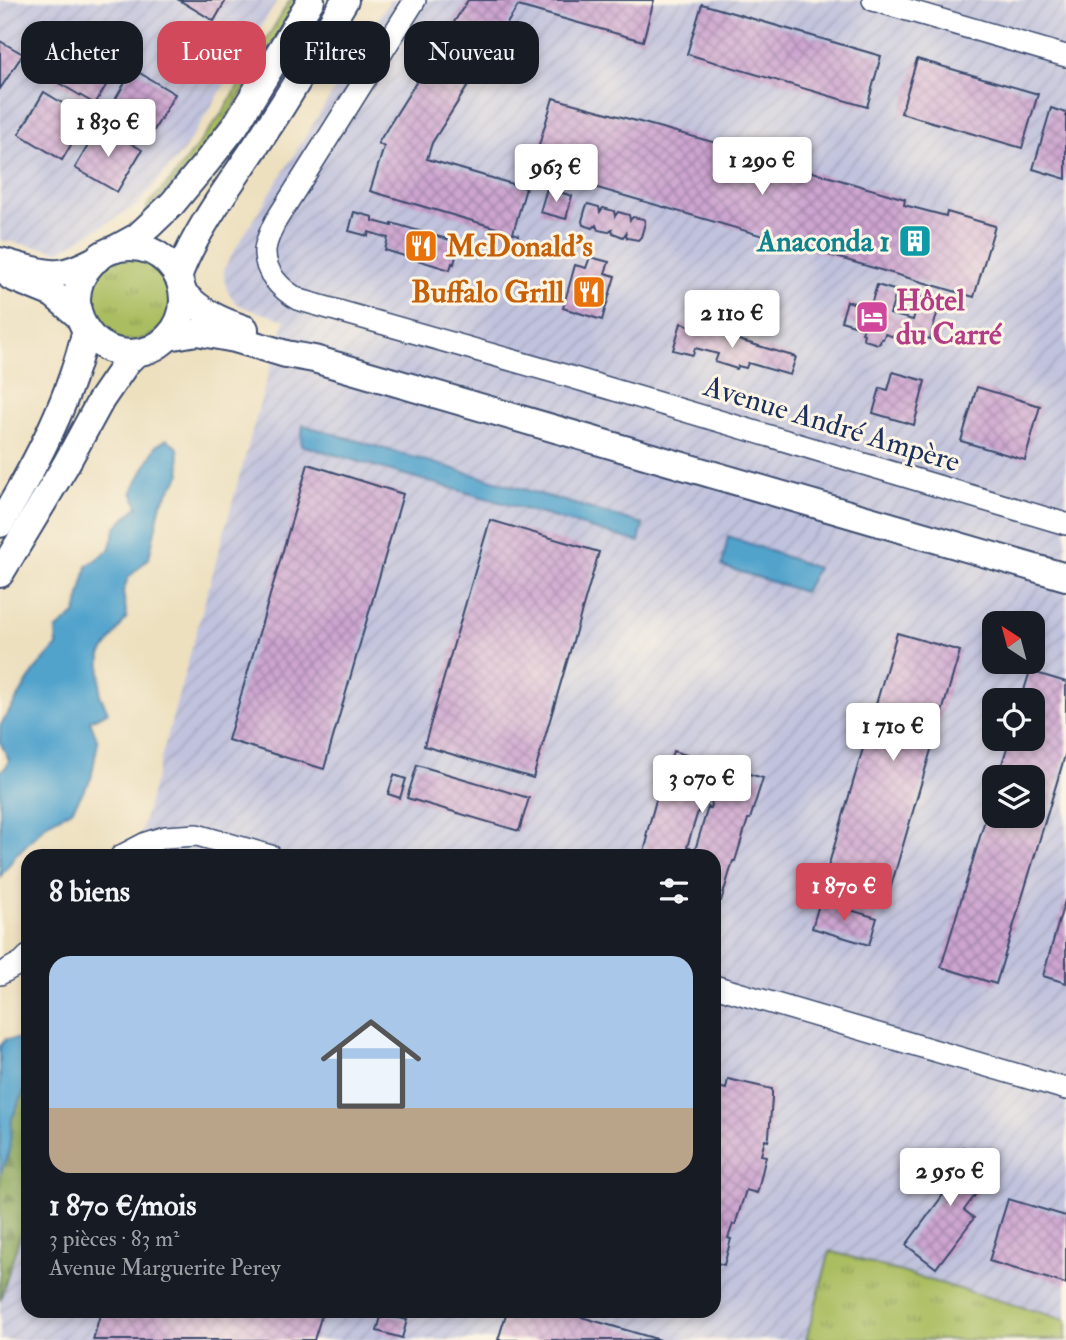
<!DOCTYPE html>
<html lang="fr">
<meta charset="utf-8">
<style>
:root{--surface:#171b24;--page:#242831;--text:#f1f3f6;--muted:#9ea1a6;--accent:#d1495b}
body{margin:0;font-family:"IM FELL Double Pica",serif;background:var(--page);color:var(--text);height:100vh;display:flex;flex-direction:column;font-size:26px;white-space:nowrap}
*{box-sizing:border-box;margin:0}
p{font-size:23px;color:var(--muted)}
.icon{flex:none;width:38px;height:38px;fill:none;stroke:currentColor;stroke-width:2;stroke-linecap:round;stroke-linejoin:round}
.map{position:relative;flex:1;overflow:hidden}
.panel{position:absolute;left:21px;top:849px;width:700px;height:469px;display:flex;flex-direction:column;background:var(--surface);border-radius:21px;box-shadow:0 4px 10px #0003}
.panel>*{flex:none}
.guide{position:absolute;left:21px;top:21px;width:700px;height:63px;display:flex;gap:14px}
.needle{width:46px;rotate:324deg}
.buttons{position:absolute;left:982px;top:611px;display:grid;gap:14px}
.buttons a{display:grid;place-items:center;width:63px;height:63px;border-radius:14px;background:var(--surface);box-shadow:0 4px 10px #0003;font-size:35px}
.price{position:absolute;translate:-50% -60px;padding:0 16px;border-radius:7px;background:#fff;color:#222;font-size:23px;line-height:46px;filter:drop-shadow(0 2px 4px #0008)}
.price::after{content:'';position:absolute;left:50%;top:42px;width:21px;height:16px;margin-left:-10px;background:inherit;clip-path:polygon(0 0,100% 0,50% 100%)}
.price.current{background:var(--accent);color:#fff}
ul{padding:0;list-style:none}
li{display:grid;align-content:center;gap:14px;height:371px;padding:0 28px}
li span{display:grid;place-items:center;height:217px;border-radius:21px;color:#555}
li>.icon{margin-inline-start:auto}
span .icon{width:126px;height:126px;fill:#fffc;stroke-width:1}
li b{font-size:30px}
h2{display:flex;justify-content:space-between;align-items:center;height:84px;padding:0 28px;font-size:30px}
.tag{padding:0 24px;border-radius:21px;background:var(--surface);box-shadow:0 4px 10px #0003;font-size:24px;line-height:63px}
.tag.current{background:var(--accent);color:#fff}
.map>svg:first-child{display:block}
.industrial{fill:url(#industrial-furrows);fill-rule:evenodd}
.grass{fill:url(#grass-tufts);stroke:#627660;stroke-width:2}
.forest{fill:url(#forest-firs);stroke:#516a5a;stroke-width:2}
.water{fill:#51a3cc;stroke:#366995;stroke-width:2}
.building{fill:url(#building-cross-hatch)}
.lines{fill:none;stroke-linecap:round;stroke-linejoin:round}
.minor-casing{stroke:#3a4a6d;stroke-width:24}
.major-casing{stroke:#3a4a6d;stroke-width:30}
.minor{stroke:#fff;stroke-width:21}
.major{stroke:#fff;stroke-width:26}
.labels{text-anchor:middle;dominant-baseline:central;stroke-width:6;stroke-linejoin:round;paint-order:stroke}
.culture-label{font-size:30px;font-weight:bold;fill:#0d838f;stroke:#fcf5e5;text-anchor:end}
.food-label{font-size:30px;font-weight:bold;fill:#c56008;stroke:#fcf5e5;text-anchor:start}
.hotel-label{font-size:30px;font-weight:bold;fill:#b23c85;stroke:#fcf5e5;text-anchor:start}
.street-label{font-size:30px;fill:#1b2f5e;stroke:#fcf5e5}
</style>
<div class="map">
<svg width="1066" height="1340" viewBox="0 0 1066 1340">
<defs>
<pattern id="industrial-furrows" width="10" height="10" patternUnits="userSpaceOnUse" patternTransform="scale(1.75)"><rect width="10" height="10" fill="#c1c2dd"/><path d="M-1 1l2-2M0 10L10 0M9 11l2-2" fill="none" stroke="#a5a7c0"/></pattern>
<pattern id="grass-tufts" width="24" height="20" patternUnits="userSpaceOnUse" patternTransform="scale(1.75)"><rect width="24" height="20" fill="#aabd61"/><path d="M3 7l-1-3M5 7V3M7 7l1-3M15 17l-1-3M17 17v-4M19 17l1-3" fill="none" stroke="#8a9a53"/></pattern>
<pattern id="forest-firs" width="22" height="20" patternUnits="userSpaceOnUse" patternTransform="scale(1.75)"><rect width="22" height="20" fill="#87a457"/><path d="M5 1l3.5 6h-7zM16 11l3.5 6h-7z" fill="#6e864b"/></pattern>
<pattern id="building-cross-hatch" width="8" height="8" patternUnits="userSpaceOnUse" patternTransform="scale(1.75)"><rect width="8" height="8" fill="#cda5d0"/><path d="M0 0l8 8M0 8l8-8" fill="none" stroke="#a687ac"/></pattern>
</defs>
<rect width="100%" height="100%" fill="#fcf5e5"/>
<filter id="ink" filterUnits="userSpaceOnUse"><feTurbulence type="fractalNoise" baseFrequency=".0143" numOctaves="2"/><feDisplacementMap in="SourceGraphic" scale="14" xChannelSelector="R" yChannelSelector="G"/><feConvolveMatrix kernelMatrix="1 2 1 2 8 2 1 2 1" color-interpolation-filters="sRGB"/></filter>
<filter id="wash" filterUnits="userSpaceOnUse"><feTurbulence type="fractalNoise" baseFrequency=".00686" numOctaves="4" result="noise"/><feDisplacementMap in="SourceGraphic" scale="28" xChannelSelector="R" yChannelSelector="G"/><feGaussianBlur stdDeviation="1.57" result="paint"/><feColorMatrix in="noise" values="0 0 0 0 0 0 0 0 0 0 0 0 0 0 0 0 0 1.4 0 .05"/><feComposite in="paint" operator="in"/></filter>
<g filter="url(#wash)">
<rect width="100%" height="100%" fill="#ede0bf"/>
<g class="industrial">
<polygon points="0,0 278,0 182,153 136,206 60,251 0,240"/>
<path d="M390 0H1066V1340H0V1302L28 1209V1311H714V856H134L263 392 285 320 246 308 236 303 228 292 224 279V270L228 261ZM994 623H1032V662H994ZM994 700H1032V738H994ZM994 777H1032V816H994Z"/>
</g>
<g class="grass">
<polygon points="290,0 301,0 208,147 147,212 147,206 150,202 172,179 223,112"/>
<circle cx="130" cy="299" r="42"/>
<polygon points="830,1251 1066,1320 1066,1340 806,1340"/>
</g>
<polygon class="forest" points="28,1083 28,1209 0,1301 0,1174 9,1153 12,1118"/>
<g class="water">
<polygon points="303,425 643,524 639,542 301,445"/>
<polygon points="167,439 178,448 181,474 161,503 149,558 128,578 123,592 127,617 101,655 100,695 108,712 90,720 98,742 91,779 72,810 49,822 17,854 0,877 0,771 6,767 9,760 0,742 0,726 35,670 57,646 56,630 76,613 87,566 109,550 116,527 138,506 132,492 156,446"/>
<polygon points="728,536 817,568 804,592 722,566"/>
<polygon points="6,1039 24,1039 28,1043 28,1083 12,1118 9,1153 0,1174 0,1046"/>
</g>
<g id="blocks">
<g class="building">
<polygon points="179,0 226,0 214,21"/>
<polygon points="468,0 654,0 643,41 518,6 432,143 427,159 526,188 513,233 519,235 518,242 505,238 507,231 370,191 384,147 378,143"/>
<polygon points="702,4 881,56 867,107 687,54"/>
<polygon points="78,37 120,62 95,104 52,79"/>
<polygon points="0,41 23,54 0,89"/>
<polygon points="917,59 1038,94 1022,148 901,113"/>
<polygon points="133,69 175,94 150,137 108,112"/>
<polygon points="44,92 87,118 62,160 19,134"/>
<polygon points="553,98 716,143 730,149 741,162 772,170 779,166 788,165 799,168 905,199 904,205 946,216 947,212 995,226 974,297 532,169"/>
<polygon points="1051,108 1066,113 1066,179 1033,169"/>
<polygon points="100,125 142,150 117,192 75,168"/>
<polygon points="547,188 572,196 566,219 540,212"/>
<polygon points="588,204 599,207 600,212 603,208 614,211 615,216 618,212 629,215 630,220 633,217 644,219 645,223 641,237 638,240 627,238 626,233 623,237 613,233 612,229 608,232 598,230 596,225 593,228 583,225 582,221 586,207"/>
<polygon points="354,212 373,217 373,221 392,226 392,223 457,242 453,255 456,256 454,264 452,263 450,270 385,250 388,238 369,232 368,236 349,231"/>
<polygon points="590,257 609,262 605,273 615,276 602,320 563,308 575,265 586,268"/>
<polygon points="877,285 897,291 890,314 913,320 919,297 940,303 930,339 910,333 907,341 885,334 883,339 881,339 880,343 878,344 864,340 863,338 864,334 862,333 864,328 841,321 847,301 870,308"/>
<polygon points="681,323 796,357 790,375 748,363 746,368 738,366 737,369 715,362 718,354 695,348 693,355 673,350"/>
<polygon points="893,372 925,381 914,425 873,413 880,388 888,390"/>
<polygon points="977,387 1040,406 1025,460 961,441"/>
<polygon points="308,464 403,494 324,769 228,740"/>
<polygon points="490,520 599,552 533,778 424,746"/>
<polygon points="897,633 960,651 889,893 826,874"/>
<polygon points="1030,671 1066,682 1066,752 996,984 941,967 993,793 994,816 1032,816 1032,777 998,777 1010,738 1032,738 1032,700 1021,700"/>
<polygon points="673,751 713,763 687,847 695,850 708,807 710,808 722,766 763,778 750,819 748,819 735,861 733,861 721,901 714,899 714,856 643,856 648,837 646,836 658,793 661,793"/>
<polygon points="417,765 529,798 519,831 407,798"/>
<polygon points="394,775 406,779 400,798 388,794"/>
<polygon points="1065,900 1066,900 1066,983 1043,976"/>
<polygon points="820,901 877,918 869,945 812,928"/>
<polygon points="728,1079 772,1089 772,1098 769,1136 768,1141 765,1140 761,1155 766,1156 758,1190 757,1193 746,1190 735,1225 733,1224 728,1238 731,1239 724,1265 714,1262 714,1086 726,1089"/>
<polygon points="963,1147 994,1170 964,1210 974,1218 936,1268 906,1245 943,1195 933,1188"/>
<polygon points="1008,1199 1066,1216 1066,1284 989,1261"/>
<polygon points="101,1311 323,1311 314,1340 93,1340"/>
<polygon points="507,1311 561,1311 660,1340 498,1340"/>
<polygon points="382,1313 407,1320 402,1338 377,1331"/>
</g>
</g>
</g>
<g filter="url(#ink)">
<use href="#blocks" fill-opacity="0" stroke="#3a4a6d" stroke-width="2"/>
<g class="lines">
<defs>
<g id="minor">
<path d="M415 0 275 222C271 231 266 240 265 250 264 273 281 290 300 300L564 375 1066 524"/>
<polyline points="873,0 1066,56"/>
<polyline points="121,856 146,843 165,837 197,835 271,856"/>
<polyline points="0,974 22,962 28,956"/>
<polyline points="714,986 1066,1089"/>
</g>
<g id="major">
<circle cx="130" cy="300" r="53"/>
<polyline points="115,249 137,237 151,224 172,204 206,163 235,126 311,0"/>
<path d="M0 261C16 265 45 275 60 273 74 271 85 265 97 259"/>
<polyline points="11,277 53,294 80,317"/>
<path d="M178 277C196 227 238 174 267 129 295 88 319 43 345 0"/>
<path d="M183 293C203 313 219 320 245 329"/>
<polyline points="168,337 197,332 235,339 286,354 314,359 1066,577"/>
<path d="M0 524C36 464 71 398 86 329"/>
<polyline points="0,574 65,466 101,400 127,362 136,353"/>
</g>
</defs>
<use href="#minor" class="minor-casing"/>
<use href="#major" class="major-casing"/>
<use href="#minor" class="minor"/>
<use href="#major" class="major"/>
</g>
</g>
<defs>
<symbol id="building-square" viewBox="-11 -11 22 22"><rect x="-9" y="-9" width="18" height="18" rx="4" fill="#0f9aa8" stroke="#fcf5e5"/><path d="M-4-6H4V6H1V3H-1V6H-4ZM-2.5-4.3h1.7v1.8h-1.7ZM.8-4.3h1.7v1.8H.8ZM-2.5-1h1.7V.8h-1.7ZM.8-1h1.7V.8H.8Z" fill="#fff"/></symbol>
<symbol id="restaurant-square" viewBox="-11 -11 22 22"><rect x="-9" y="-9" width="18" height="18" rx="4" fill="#e8710a" stroke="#fcf5e5"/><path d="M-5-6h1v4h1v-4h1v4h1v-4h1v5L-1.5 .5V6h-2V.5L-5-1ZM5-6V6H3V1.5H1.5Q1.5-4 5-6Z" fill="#fff"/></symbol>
<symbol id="hotel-square" viewBox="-11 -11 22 22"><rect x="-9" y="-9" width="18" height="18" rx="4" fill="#d1479c" stroke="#fcf5e5"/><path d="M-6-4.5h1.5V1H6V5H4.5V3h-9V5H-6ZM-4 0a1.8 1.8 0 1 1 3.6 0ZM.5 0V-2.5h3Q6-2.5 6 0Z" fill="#fff"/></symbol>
</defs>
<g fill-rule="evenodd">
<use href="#building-square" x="896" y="222" width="38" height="38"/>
<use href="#restaurant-square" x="402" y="227" width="38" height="38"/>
<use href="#restaurant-square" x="570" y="273" width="38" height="38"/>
<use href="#hotel-square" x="853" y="298" width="38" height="38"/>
</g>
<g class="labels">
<g class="culture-label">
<text x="890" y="241">Anaconda 1</text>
</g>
<g class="food-label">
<text x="446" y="246">McDonald's</text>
<text x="564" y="292" text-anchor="end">Buffalo Grill</text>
</g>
<g class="hotel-label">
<text x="896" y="300">Hôtel<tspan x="896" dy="34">du Carré</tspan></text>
</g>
<g class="street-label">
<text transform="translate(832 424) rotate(17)">Avenue André Ampère</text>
</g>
</g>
</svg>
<div class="buttons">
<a><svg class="needle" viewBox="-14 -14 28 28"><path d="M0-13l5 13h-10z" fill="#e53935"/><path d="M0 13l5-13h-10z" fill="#9ea1a6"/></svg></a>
<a><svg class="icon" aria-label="locate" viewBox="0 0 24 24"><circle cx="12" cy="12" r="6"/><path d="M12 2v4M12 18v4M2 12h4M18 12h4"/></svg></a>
<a><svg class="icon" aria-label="layers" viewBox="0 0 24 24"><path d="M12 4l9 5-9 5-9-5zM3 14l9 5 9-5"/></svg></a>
</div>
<b class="price" style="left:108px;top:159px">1 830 €</b>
<b class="price" style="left:762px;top:197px">1 290 €</b>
<b class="price" style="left:556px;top:204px">963 €</b>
<b class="price" style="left:732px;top:350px">2 110 €</b>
<b class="price" style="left:893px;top:763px">1 710 €</b>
<b class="price" style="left:702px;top:815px">3 070 €</b>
<b class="price current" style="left:844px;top:923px">1 870 €</b>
<b class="price" style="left:950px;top:1208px">2 950 €</b>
<div class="guide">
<a class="tag">Acheter</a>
<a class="tag current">Louer</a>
<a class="tag">Filtres</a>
<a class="tag">Nouveau</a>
</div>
<section class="panel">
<h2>8 biens<svg class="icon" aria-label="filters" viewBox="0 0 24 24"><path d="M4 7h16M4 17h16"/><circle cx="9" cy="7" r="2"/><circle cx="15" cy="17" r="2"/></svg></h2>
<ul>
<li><span style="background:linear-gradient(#a9c7e8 70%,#b9a48a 0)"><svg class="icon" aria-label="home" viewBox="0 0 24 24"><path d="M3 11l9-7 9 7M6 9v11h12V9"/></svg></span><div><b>1 870 €/mois</b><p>3 pièces · 83 m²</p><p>Avenue Marguerite Perey</p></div></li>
</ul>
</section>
</div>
